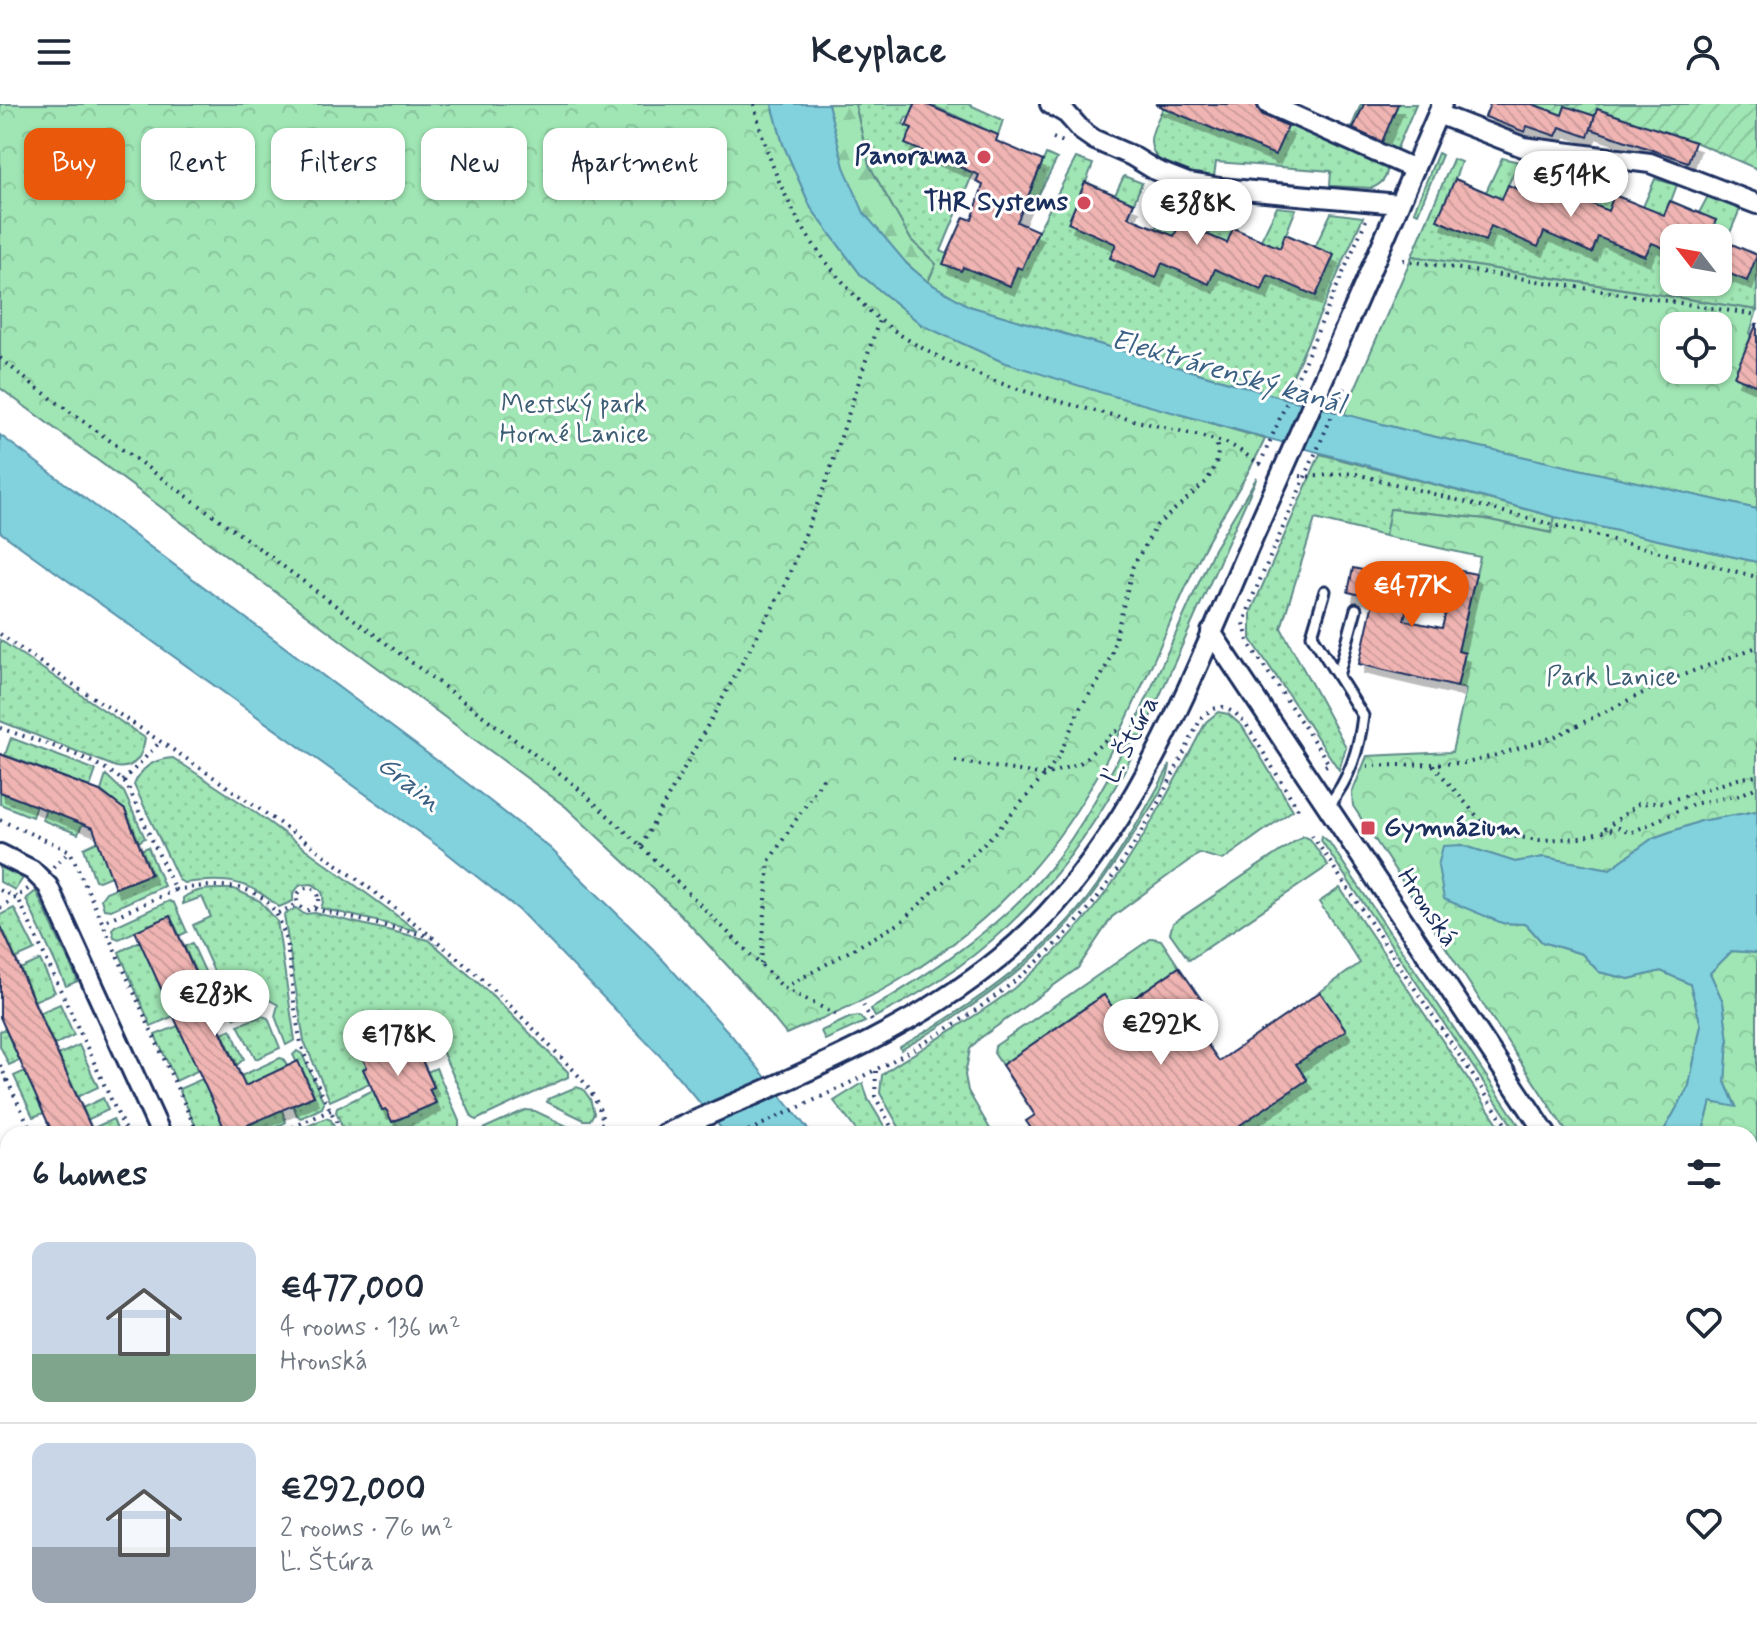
<!DOCTYPE html>
<meta charset="utf-8">
<style>
:root{--surface:#fff;--page:#f2f2f3;--text:#1f2937;--muted:#747a83;--line:#e0e1e3;--accent:#ea580c}
body{margin:0;font-family:Mynerve,sans-serif;background:var(--page);color:var(--text);height:100vh;display:flex;flex-direction:column;font-size:30px;white-space:nowrap}
*{box-sizing:border-box;margin:0}
p{font-size:26px;color:var(--muted)}
.icon{flex:none;width:44px;height:44px;fill:none;stroke:currentColor;stroke-width:2;stroke-linecap:round;stroke-linejoin:round}
.map{position:relative;flex:1;overflow:hidden}
.side{position:absolute;left:0px;top:1022px;width:1758px;height:514px;display:flex;flex-direction:column;background:var(--surface);border-radius:24px 24px 0 0;box-shadow:0 2px 6px #0004}
.side>*{flex:none}
.hud{position:absolute;left:24px;top:24px;width:800px;height:72px;display:flex;gap:16px}
.needle{width:52px;rotate:301deg}
.fabs{position:absolute;left:1660px;top:120px;display:grid;gap:16px}
.fabs a{display:grid;place-items:center;width:72px;height:72px;border-radius:16px;background:var(--surface);box-shadow:0 2px 6px #0004;font-size:40px}
.price{position:absolute;translate:-50% -68px;padding:0 18px;border-radius:28px;background:#fff;color:#222;font-size:26px;line-height:52px;filter:drop-shadow(0 2px 4px #0008)}
.price::after{content:'';position:absolute;left:50%;top:48px;width:24px;height:18px;margin-left:-12px;background:inherit;clip-path:polygon(0 0,100% 0,50% 100%)}
.price.on{background:var(--accent);color:#fff}
ul{padding:0;list-style:none}
li{display:flex;align-items:center;gap:24px;height:200px;padding:0 32px}
li+li{border-top:2px solid var(--line)}
li span{display:grid;place-items:center;flex:none;width:224px;height:160px;border-radius:16px;color:#555}
li>.icon{margin-inline-start:auto}
span .icon{width:96px;height:96px;fill:#fffc;stroke-width:1}
li b{font-size:34px}
h2{display:flex;justify-content:space-between;align-items:center;height:96px;padding:0 32px;font-size:34px}
.pill{padding:0 28px;border-radius:16px;background:var(--surface);box-shadow:0 2px 6px #0004;font-size:28px;line-height:72px}
.pill.on{background:var(--accent);color:#fff}
header{display:flex;justify-content:space-between;align-items:center;height:104px;padding:0 32px;background:var(--surface);font-size:36px;font-weight:700}
.map>svg:first-child{display:block}
.grass{fill:url(#grass-dots);stroke:#5e8a89;stroke-width:2;fill-rule:evenodd}
.forest{fill:url(#forest-firs);stroke:#5e8a89;stroke-width:2}
.park{fill:url(#park-crowns);stroke:#5e8a89;stroke-width:2;fill-rule:evenodd}
.garden{fill:url(#garden-furrows);stroke:#5e8a89;stroke-width:2}
.water{fill:#82d2dd;stroke:#5991aa;stroke-width:2}
.building{fill:url(#building-back-hatch);stroke:#1b2f5e;stroke-width:2;filter:url(#shadow)}
.lines{fill:none;stroke-linecap:round;stroke-linejoin:round}
.service-casing{stroke:#1b2f5e;stroke-width:15}
.minor-casing{stroke:#1b2f5e;stroke-width:24}
.path{stroke:#1b2f5e;stroke-width:4;stroke-dasharray:2 6;stroke-linecap:butt}
.service{stroke:#fff;stroke-width:9}
.minor{stroke:#fff;stroke-width:18}
.poi-dot{fill:#d1495b;stroke:#fff;stroke-width:3}
.labels{text-anchor:middle;dominant-baseline:central;stroke-width:6;stroke-linejoin:round;paint-order:stroke}
.poi-label{font-size:26px;font-weight:bold;fill:#1b2f5e;stroke:#fff;text-anchor:end}
.park-label{font-size:26px;fill:#3c5d74;stroke:#fff}
.street-label{font-size:26px;fill:#1b2f5e;stroke:#fff}
.water-label{font-size:28px;font-style:italic;fill:#3a6084;stroke:#fff}
</style>
<header><svg class="icon" aria-label="menu" viewBox="0 0 24 24"><path d="M4 6h16M4 12h16M4 18h16"/></svg>Keyplace<svg class="icon" aria-label="person" viewBox="0 0 24 24"><circle cx="12" cy="8" r="4"/><path d="M4 21q1-7 8-7t8 7"/></svg></header>
<div class="map">
<svg width="1757" height="1535" viewBox="0 0 1757 1535">
<defs>
<pattern id="grass-dots" width="8" height="8" patternUnits="userSpaceOnUse" patternTransform="scale(2)"><rect width="8" height="8" fill="#a0e6b4"/><path d="M2 2h.1M6 6h.1" fill="none" stroke="#89c69d" stroke-width="1.8" stroke-linecap="round"/></pattern>
<pattern id="forest-firs" width="22" height="20" patternUnits="userSpaceOnUse" patternTransform="scale(2)"><rect width="22" height="20" fill="#a0e6b4"/><path d="M5 1l3.5 6h-7zM16 11l3.5 6h-7z" fill="#89c69d"/></pattern>
<pattern id="park-crowns" width="20" height="18" patternUnits="userSpaceOnUse" patternTransform="scale(2)"><rect width="20" height="18" fill="#a0e6b4"/><path d="M2 6a3 3 0 1 1 6 0M12 15a3 3 0 1 1 6 0" fill="none" stroke="#89c69d"/></pattern>
<pattern id="garden-furrows" width="10" height="10" patternUnits="userSpaceOnUse" patternTransform="scale(2)"><rect width="10" height="10" fill="#a0e6b4"/><path d="M-1 1l2-2M0 10L10 0M9 11l2-2" fill="none" stroke="#89c69d"/></pattern>
<pattern id="building-back-hatch" width="6" height="6" patternUnits="userSpaceOnUse" patternTransform="scale(2)"><rect width="6" height="6" fill="#f0b5b2"/><path d="M-1 5l2 2M0 0l6 6M5-1l2 2" fill="none" stroke="#cd9c9c"/></pattern>
<filter id="shadow"><feDropShadow dx="5" dy="9" stdDeviation="0" flood-color="#0004"/></filter>
</defs>
<rect width="100%" height="100%" fill="#fff"/>
<filter id="ink" filterUnits="userSpaceOnUse"><feTurbulence type="fractalNoise" baseFrequency=".0125" numOctaves="2"/><feDisplacementMap in="SourceGraphic" scale="16" xChannelSelector="R" yChannelSelector="G"/><feConvolveMatrix kernelMatrix="1 2 1 2 8 2 1 2 1" color-interpolation-filters="sRGB"/></filter>
<g filter="url(#ink)">
<g class="grass">
<polygon points="855,0 915,0 909,14 906,13 903,20 912,24 906,40 973,69 941,147 947,150 944,159 961,167 963,163 1010,182 1018,163 1022,165 1038,127 1076,54 1093,60 1086,78 1115,91 1124,72 1142,79 1128,113 1156,125 1171,91 1191,94 1180,119 1209,131 1224,97 1243,99 1233,124 1261,136 1277,103 1296,105 1286,130 1315,143 1331,109 1363,113 1283,294 969,202 928,178 935,159 911,136 869,61"/>
<polygon points="929,0 968,0 1003,16 998,31"/>
<path d="M1165 0H1245L1383 59 1387 62C1388 73 1382 80 1372 84L1330 82 1331 67 1216 58 1214 73C1192 72 1152 66 1151 37 1151 26 1160 11 1165 0Z"/>
<polygon points="1361,0 1364,0 1352,27 1381,38 1398,0 1416,0 1395,49 1349,29"/>
<polygon points="1438,49 1442,51 1418,109 1414,107"/>
<polygon points="1046,50 1057,55 1039,90 1035,95 1026,98"/>
<path d="M1502 54 1519 58 1508 81 1539 93 1553 63 1571 65 1561 86 1590 99 1605 69 1626 71 1615 91 1643 103 1655 75 1677 81 1671 97 1699 109 1708 92 1740 105 1726 138 1757 151V206L1412 152 1453 55 1461 58 1455 75 1486 88ZM1674 134H1718V178H1674Z"/>
<polygon points="1320,350 1555,413 1552,429 1485,415 1391,405 1385,432 1315,415 1281,524 1346,643 1339,666 1251,535 1251,508"/>
<polygon points="1257,373 1141,634 1131,629 1214,445"/>
<path d="M0 536 145 634C143 651 135 666 116 663L0 617Z"/>
<path d="M1218 608 1228 610 1242 622 1293 706 1223 756 1199 749 1112 813 1078 864 979 935 970 945 965 971 968 987 993 1030H903L880 989 882 971C896 959 913 951 928 941 954 925 980 909 1005 891 1104 817 1150 723 1206 618Z"/>
<polygon points="11,634 96,666 90,683 5,651"/>
<path d="M1127 639 1136 644C1076 764 997 853 875 913L871 905C930 869 989 830 1037 779 1074 738 1100 688 1127 639Z"/>
<path d="M173 654 252 706 418 827 321 804C326 793 323 785 312 780L300 781 293 790V797L279 803C247 775 225 774 184 779L179 776 134 681C141 663 154 655 173 654Z"/>
<path d="M1170 661C1169 678 1150 704 1140 720 1124 746 1107 772 1088 797 1038 860 970 906 901 946L900 943C968 904 1036 858 1086 796 1118 754 1145 708 1170 661Z"/>
<polygon points="106,671 124,688 145,734 138,738 125,706 101,687"/>
<polygon points="0,688 36,701 32,713 0,700"/>
<polygon points="46,705 83,719 78,730 42,716"/>
<polygon points="1303,732 1310,735 1328,762 1189,856 1170,829 1173,819"/>
<polygon points="1322,732 1329,738 1525,1030 1518,1030 1321,736"/>
<polygon points="99,737 111,772 99,777 95,776 84,744"/>
<polygon points="148,743 164,782 111,806 104,805 101,795 106,788 151,770 141,746"/>
<polygon points="0,763 23,774 15,786 0,778"/>
<polygon points="1340,784 1505,1030 1246,1030 1240,1021 1296,960 1346,926 1320,888 1360,859 1319,798"/>
<path d="M234 785 260 797 277 817 295 936 286 941 275 912 278 901 268 895 262 880 255 883 262 898 259 905 235 914 193 821 211 813 202 793 183 800V794C197 783 217 785 234 785Z"/>
<polygon points="36,787 78,877 66,882 26,795"/>
<polygon points="169,797 174,799 187,828 179,832 170,812 119,835 114,833 112,825 115,822"/>
<polygon points="14,804 35,846 15,855 0,837 0,811"/>
<polygon points="296,804 304,810 315,809 429,836 493,892 568,968 568,973 476,1016 472,1013 442,947 421,956 363,965 370,979 330,997 304,937 284,811"/>
<polygon points="1152,834 1161,836 1179,863 1115,907 1103,891 1002,961 994,949 995,942"/>
<polygon points="140,837 174,912 151,922 119,848"/>
<polygon points="192,839 207,872 198,875 184,843"/>
<polygon points="40,856 55,888 34,897 20,865"/>
<polygon points="212,882 226,914 217,918 203,886"/>
<polygon points="60,900 74,931 54,941 39,909"/>
<polygon points="262,912 268,914 280,944 256,955 238,921"/>
<polygon points="859,912 865,918 825,936 821,927 851,913"/>
<polygon points="178,922 199,966 176,977 155,931"/>
<polygon points="5,925 20,956 9,961 0,942 0,927"/>
<polygon points="231,925 244,955 237,961 222,929"/>
<polygon points="79,941 98,983 77,993 58,951"/>
<polygon points="297,947 302,950 324,999 322,1004 301,1014 297,1011 293,1001 314,992 293,951"/>
<polygon points="280,954 284,955 287,962 246,982 241,972"/>
<polygon points="436,964 459,1017 459,1024 445,1030 345,1030 336,1008 337,1004 373,986 382,1006 386,1005 393,1018 435,999 429,985 434,983 427,968"/>
<polygon points="25,967 44,1009 33,1013 14,972"/>
<polygon points="202,975 228,1030 282,1006 286,1018 265,1030 199,1030 179,985"/>
<polygon points="863,979 868,995 889,1030 859,1030 834,997"/>
<polygon points="576,983 583,985 590,995 594,1009 590,1016 584,1016 547,998 548,995"/>
<polygon points="103,994 108,1006 87,1016 82,1004"/>
<polygon points="525,1006 535,1007 569,1023 573,1030 477,1030 476,1028"/>
<polygon points="326,1014 331,1016 337,1030 290,1030"/>
<polygon points="113,1015 119,1030 93,1030 91,1025"/>
<polygon points="8,1189 8,1291 0,1295 0,1194"/>
<polygon points="1757,1208 1757,1308 1750,1297 1750,1218"/>
<polygon points="1176,1528 1305,1528 1302,1535 1179,1535"/>
<polygon points="1314,1528 1395,1528 1385,1535 1311,1535"/>
</g>
<path class="forest" d="M828 0H855L869 61 911 136 936 160 928 178C905 159 879 135 863 109 844 76 837 36 828 0Z"/>
<g class="park">
<path d="M0 0H772L783 40 811 104 861 171 922 221 1003 258 1265 335C1245 380 1215 418 1195 463 1147 567 1106 685 1027 771 991 812 947 847 901 875 865 898 824 913 786 930L758 895 680 810 566 703 0 284Z"/>
<path d="M1412 152 1757 206 1750 229 1757 282V405L1405 326 1344 310ZM1674 222H1718V266H1674Z"/>
<polygon points="1390,405 1485,415 1551,429 1555,413 1757,458 1757,707 1701,717 1653,734 1610,765 1544,753 1515,758 1462,741 1502,819 1526,820 1542,838 1582,850 1599,868 1629,875 1661,867 1690,880 1701,921 1689,982 1662,1030 1568,1030 1353,702 1352,689 1367,652 1452,648 1466,585 1457,583 1465,549 1458,547 1480,453 1385,432"/>
<polygon points="1732,847 1757,849 1757,1172 1750,1181 1750,1030 1702,1030 1711,998 1736,1002 1725,978 1728,937 1723,898 1710,869"/>
</g>
<polygon class="garden" points="1523,0 1757,0 1757,65 1695,38 1598,5 1595,12 1565,3 1562,11 1535,1"/>
<g class="water">
<polygon points="772,0 828,0 844,63 864,109 907,160 928,178 969,202 1283,294 1405,326 1757,405 1757,458 1555,413 1106,290 1003,258 922,221 861,171 811,104 783,40"/>
<polygon points="0,331 463,676 550,744 653,845 732,932 812,1030 726,1030 663,955 519,806 442,745 0,428"/>
<polygon points="1757,707 1757,849 1732,847 1710,869 1723,898 1728,937 1725,978 1736,1003 1711,998 1702,1030 1662,1030 1689,982 1701,921 1690,880 1661,867 1629,875 1599,868 1582,850 1542,838 1526,820 1502,819 1444,795 1438,762 1443,742 1462,741 1515,758 1544,753 1610,765 1653,734 1701,717"/>
<polygon points="1023,1528 1094,1528 1097,1535 1026,1535"/>
</g>
<g class="building">
<polygon points="915,0 925,0 998,31 996,37 1043,57 1017,118 1038,127 1022,165 1017,163 1010,182 963,163 961,167 943,160 964,113 972,116 983,81 976,78 979,71 905,40 912,24 906,22"/>
<polygon points="1155,0 1256,0 1262,11 1288,22 1275,51"/>
<polygon points="1364,0 1398,0 1382,38 1353,25"/>
<polygon points="1490,0 1532,0 1562,11 1565,2 1595,12 1588,33 1560,23 1556,32 1527,22 1525,28 1485,13"/>
<polygon points="1597,5 1695,38 1688,58 1591,25"/>
<polygon points="1455,75 1502,95 1508,81 1555,101 1561,86 1608,107 1614,91 1664,111 1670,97 1716,116 1709,134 1674,134 1674,148 1652,139 1645,152 1598,133 1592,149 1544,128 1538,143 1491,122 1485,137 1437,116"/>
<polygon points="1085,78 1134,99 1128,113 1174,132 1180,119 1227,139 1233,124 1280,144 1285,130 1334,151 1316,192 1268,171 1262,186 1215,165 1209,180 1162,159 1156,174 1110,154 1116,140 1068,119"/>
<polygon points="1718,134 1757,151 1747,177 1718,165"/>
<polygon points="1757,219 1757,282 1734,272"/>
<polygon points="1353,464 1413,477 1404,516 1442,524 1456,466 1476,470 1458,547 1465,549 1457,583 1359,560 1374,494 1348,488"/>
<polygon points="0,650 100,687 125,706 151,770 115,784 93,724 0,688"/>
<polygon points="170,812 245,982 298,957 314,992 227,1030 135,827"/>
<polygon points="0,820 39,909 94,1030 53,1030 0,913"/>
<polygon points="1179,863 1203,898 1186,909 1219,957 1320,888 1346,926 1296,960 1307,976 1240,1021 1246,1030 1035,1030 1026,1017 1035,1011 1002,961 1104,891 1115,907"/>
<polygon points="404,929 410,943 415,941 434,983 429,985 436,999 392,1018 386,1005 382,1006 363,965 367,963 360,949"/>
</g>
<g class="lines">
<defs>
<g id="service">
<path d="M1325 487 1312 531 1363 612C1359 646 1350 674 1328 702"/>
<polyline points="1338,572 1356,505"/>
<polyline points="1750,1457 1757,1468"/>
<polyline points="1624,1528 1629,1535"/>
</g>
<g id="minor">
<polyline points="1050,0 1067,10 1082,27 1095,36 1132,52 1155,66 1188,79 1220,84 1399,100"/>
<polyline points="1268,0 1414,65"/>
<polyline points="1438,10 1523,43 1650,59 1757,100"/>
<polyline points="1211,528 1546,1030"/>
<polyline points="0,750 32,766 48,782 161,1030"/>
<path d="M665 1030C780 978 902 934 1000 854 1131 747 1189 579 1255 429 1319 286 1381 143 1442 0"/>
<polyline points="1750,1198 1757,1188"/>
<polyline points="0,1330 8,1327"/>
<polyline points="1750,1335 1757,1346"/>
</g>
</defs>
<use href="#service" class="service-casing"/>
<use href="#minor" class="minor-casing"/>
<g class="path">
<path d="M754 0C767 57 791 113 827 159 844 179 860 200 881 217 974 289 1111 308 1223 338 1238 342 1250 356 1265 362"/>
<polyline points="1053,34 1063,38"/>
<polyline points="1403,156 1757,211"/>
<polyline points="1757,219 1757,220"/>
<polyline points="0,254 33,281 256,442 570,677 641,742 784,884 839,912"/>
<polyline points="1260,360 1366,116"/>
<path d="M1300 372C1319 374 1337 368 1356 370L1757 473"/>
<path d="M0 530C49 566 101 598 152 632 203 665 252 700 302 735 390 798 475 862 549 941 571 964 598 986 603 1019L583 1030"/>
<path d="M0 624C36 637 101 654 127 681L175 786 102 818"/>
<polyline points="955,657 1045,671 1080,659 1116,627 1140,639"/>
<polyline points="1433,661 1482,718 1502,731 1539,736 1581,734 1618,724 1630,729 1693,700 1740,691 1757,683"/>
<polyline points="1325,662 1329,660 1248,538 1244,519 1253,492 1345,282"/>
<polyline points="1367,662 1467,659 1500,650 1554,633 1667,577 1757,543"/>
<polyline points="123,677 160,638"/>
<polyline points="0,716 70,747 198,1030"/>
<polyline points="1605,725 1638,700 1665,698 1741,674 1757,672"/>
<polyline points="1312,731 1512,1030"/>
<polyline points="641,742 784,483 827,376 879,216"/>
<polyline points="53,763 70,747"/>
<circle cx="308" cy="795" r="11"/>
<polyline points="0,786 18,794 127,1030"/>
<path d="M175 786C307 763 280 841 300 934 306 965 329 1001 342 1030"/>
<polyline points="0,804 28,785"/>
<polyline points="314,805 432,833"/>
<polyline points="278,809 298,800"/>
<polyline points="761,860 769,757 826,670"/>
<polyline points="784,884 900,819 998,726 1045,671 1059,652 1080,604 1100,575 1111,552 1133,462 1157,421 1206,378 1216,361 1218,348 1216,337"/>
<polyline points="863,901 872,917"/>
<polyline points="0,961 7,976 0,979"/>
<polyline points="876,967 875,992 895,1030"/>
<polyline points="7,976 33,1030"/>
<polyline points="278,1030 331,1006"/>
<path d="M741 1030C866 973 1001 912 1090 803 1136 746 1169 680 1201 614L1212 605 1223 603 1235 609 1246 620 1298 705"/>
<polyline points="0,1300 8,1297"/>
<polyline points="1750,1384 1757,1395"/>
<polyline points="948,1528 951,1535"/>
<polyline points="1170,1528 1173,1535"/>
<polyline points="1306,1535 1310,1528"/>
</g>
<use href="#service" class="service"/>
<use href="#minor" class="minor"/>
</g>
</g>
<g class="poi-dot">
<circle cx="984" cy="53" r="8"/>
<circle cx="1084" cy="99" r="8"/>
<rect x="1360" y="716" width="16" height="16" rx="4"/>
</g>
<g class="labels">
<g class="poi-label">
<text x="968" y="53">Panorama</text>
<text x="1068" y="99">THR Systems</text>
<text x="1384" y="724" text-anchor="start">Gymnázium</text>
</g>
<g class="park-label">
<text x="574" y="301">Mestský park<tspan x="574" dy="30">Horné Lanice</tspan></text>
<text x="1612" y="574">Park Lanice</text>
</g>
<g class="street-label">
<text transform="translate(1131 636) rotate(-63)">Ľ. Štúra</text>
<text transform="translate(1427 804) rotate(56)">Hronská</text>
</g>
<g class="water-label">
<text transform="translate(1228 269) rotate(16)">Elektrárenský kanál</text>
<text transform="translate(409 680) rotate(38)">Grain</text>
</g>
</g>
</svg>
<div class="fabs">
<a><svg class="needle" viewBox="-14 -14 28 28"><path d="M0-13l5 13h-10z" fill="#e53935"/><path d="M0 13l5-13h-10z" fill="#747a83"/></svg></a>
<a><svg class="icon" aria-label="locate" viewBox="0 0 24 24"><circle cx="12" cy="12" r="6"/><path d="M12 2v4M12 18v4M2 12h4M18 12h4"/></svg></a>
</div>
<b class="price" style="left:1571px;top:115px">€514K</b>
<b class="price" style="left:1197px;top:143px">€388K</b>
<b class="price on" style="left:1412px;top:525px">€477K</b>
<b class="price" style="left:215px;top:934px">€283K</b>
<b class="price" style="left:1161px;top:963px">€292K</b>
<b class="price" style="left:398px;top:974px">€178K</b>
<div class="hud">
<a class="pill on">Buy</a>
<a class="pill">Rent</a>
<a class="pill">Filters</a>
<a class="pill">New</a>
<a class="pill">Apartment</a>
</div>
<section class="side">
<h2>6 homes<svg class="icon" aria-label="filters" viewBox="0 0 24 24"><path d="M4 7h16M4 17h16"/><circle cx="9" cy="7" r="2"/><circle cx="15" cy="17" r="2"/></svg></h2>
<ul>
<li><span style="background:linear-gradient(#c9d6e8 70%,#7fa58c 0)"><svg class="icon" aria-label="home" viewBox="0 0 24 24"><path d="M3 11l9-7 9 7M6 9v11h12V9"/></svg></span><div><b>€477,000</b><p>4 rooms · 136 m²</p><p>Hronská</p></div><svg class="icon" aria-label="heart" viewBox="0 0 24 24"><path d="M12 20l-8-8c-3-5 5-10 8-4 3-6 11-1 8 4z"/></svg></li>
<li><span style="background:linear-gradient(#c9d6e8 65%,#9aa5b1 0)"><svg class="icon" aria-label="home" viewBox="0 0 24 24"><path d="M3 11l9-7 9 7M6 9v11h12V9"/></svg></span><div><b>€292,000</b><p>2 rooms · 76 m²</p><p>Ľ. Štúra</p></div><svg class="icon" aria-label="heart" viewBox="0 0 24 24"><path d="M12 20l-8-8c-3-5 5-10 8-4 3-6 11-1 8 4z"/></svg></li>
</ul>
</section>
</div>
